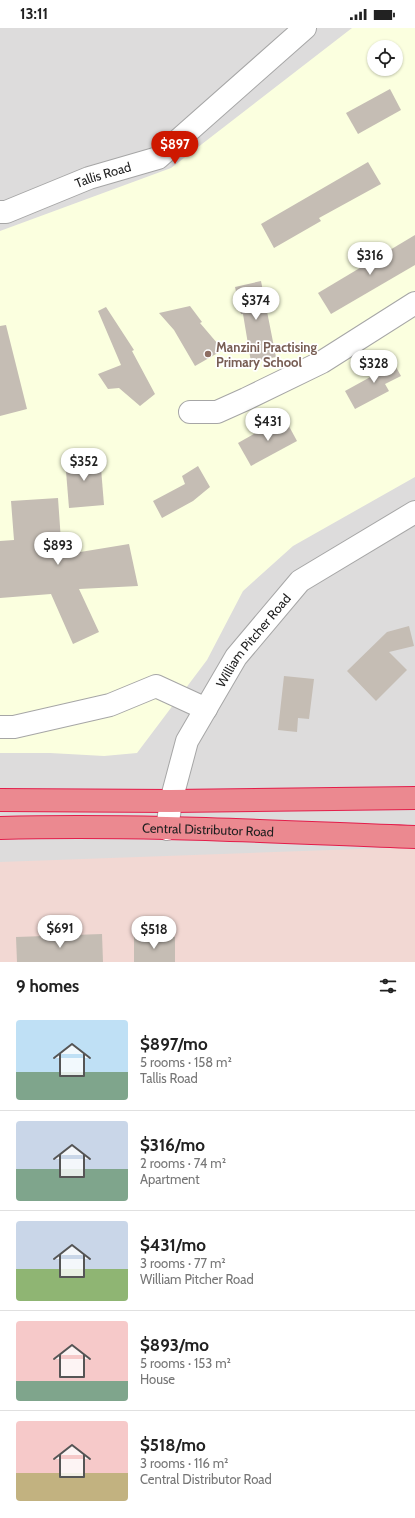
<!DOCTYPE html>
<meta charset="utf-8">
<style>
:root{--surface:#fff;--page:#f2f2f2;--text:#222;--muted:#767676;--line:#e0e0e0;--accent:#ce1800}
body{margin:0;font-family:Cabin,sans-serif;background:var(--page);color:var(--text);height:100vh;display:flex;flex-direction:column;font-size:15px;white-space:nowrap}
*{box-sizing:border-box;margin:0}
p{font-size:13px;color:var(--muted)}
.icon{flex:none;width:22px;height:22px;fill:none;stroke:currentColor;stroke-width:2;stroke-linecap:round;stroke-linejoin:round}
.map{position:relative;height:934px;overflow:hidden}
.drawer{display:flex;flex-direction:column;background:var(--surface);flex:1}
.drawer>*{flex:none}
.buttons{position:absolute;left:367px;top:12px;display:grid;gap:8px}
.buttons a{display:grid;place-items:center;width:36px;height:36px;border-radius:50%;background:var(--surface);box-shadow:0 1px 3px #0004;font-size:20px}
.price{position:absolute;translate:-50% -34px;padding:0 9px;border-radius:14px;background:#fff;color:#222;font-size:13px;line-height:26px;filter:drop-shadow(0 1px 2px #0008)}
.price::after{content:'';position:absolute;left:50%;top:24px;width:12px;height:9px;margin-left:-6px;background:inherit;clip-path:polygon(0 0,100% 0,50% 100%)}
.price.selected{background:var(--accent);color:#fff}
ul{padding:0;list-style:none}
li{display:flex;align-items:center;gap:12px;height:100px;padding:0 16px}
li+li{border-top:1px solid var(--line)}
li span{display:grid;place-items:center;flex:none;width:112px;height:80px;border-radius:4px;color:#555}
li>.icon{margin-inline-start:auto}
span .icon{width:48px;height:48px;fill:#fffc;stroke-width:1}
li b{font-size:17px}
h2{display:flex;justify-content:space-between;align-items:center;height:48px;padding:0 16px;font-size:17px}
.status{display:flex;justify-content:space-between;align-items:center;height:28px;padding:0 20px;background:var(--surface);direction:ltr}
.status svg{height:11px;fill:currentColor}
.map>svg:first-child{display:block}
.residential{fill:#dddcdc;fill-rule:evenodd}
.commercial{fill:#f2d8d3}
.education{fill:#fbffdf;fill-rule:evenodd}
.building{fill:#c5bdb4}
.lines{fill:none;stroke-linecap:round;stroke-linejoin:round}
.minor-casing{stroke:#a6a6a6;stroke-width:24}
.highway-casing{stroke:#e31d4a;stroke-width:24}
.minor{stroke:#fff;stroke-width:22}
.highway{stroke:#eb8990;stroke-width:22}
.education-dot{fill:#8d6e63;stroke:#fff;stroke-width:1.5}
.labels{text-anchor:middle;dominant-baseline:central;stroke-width:3.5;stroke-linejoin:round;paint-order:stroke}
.street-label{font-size:13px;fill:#1f1f1f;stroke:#fff}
.education-label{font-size:13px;font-weight:bold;fill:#785e54;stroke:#fff;text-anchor:start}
</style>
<div class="status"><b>13:11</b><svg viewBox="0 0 49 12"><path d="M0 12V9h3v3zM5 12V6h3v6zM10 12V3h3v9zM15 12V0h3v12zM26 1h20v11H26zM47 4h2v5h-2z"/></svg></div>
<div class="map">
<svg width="415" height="934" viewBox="0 0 415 934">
<rect width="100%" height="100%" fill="#f0eee5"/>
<path class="residential" d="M0 0H415V934H0ZM374 19H396V41H374Z"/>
<polygon class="commercial" points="415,819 415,934 0,934 0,834"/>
<path class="education" d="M352 0H415V449L293 518 243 563 207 632 137 725 104 728 50 725H0V203L171 140ZM374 19H396V41H374Z"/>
<g class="building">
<polygon points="390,61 401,82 358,106 346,85"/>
<polygon points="368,134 381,156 319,190 321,193 274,220 261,196"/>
<polygon points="415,207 415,237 331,286 318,265"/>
<polygon points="261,253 276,329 251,334 243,286 241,286 235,259"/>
<polygon points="190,278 202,294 200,295 223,322 195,338 174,302 159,285"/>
<polygon points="106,279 134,322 132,323 155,366 140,378 119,360 108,361 98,346 121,337 98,283"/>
<polygon points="6,297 27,381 0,388 0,298"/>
<polygon points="391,330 401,348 385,356 389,363 355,381 345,363 374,347 370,341"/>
<polygon points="284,389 297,413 251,438 238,415"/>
<polygon points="100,428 104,477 69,480 65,431"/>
<polygon points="198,438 210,459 193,473 162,490 153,473 185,456 182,448"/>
<polygon points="58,470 62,527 129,516 138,558 79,561 99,604 73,616 51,566 0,570 0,513 14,512 11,473"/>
<polygon points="409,598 414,618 389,624 407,642 376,673 347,643 387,604"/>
<polygon points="284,648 314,651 309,691 298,690 297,704 278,702"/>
<polygon points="102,906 103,934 17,934 16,909"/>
<rect x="134" y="909" width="41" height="25"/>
</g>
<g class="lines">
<defs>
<g id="minor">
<path id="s1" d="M0 184H6L89 150 158 130 305 0"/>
<polyline points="190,384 217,384 246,371 322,334 415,275"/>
<polyline points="0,699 14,699 110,677 156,658 206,681"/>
<path id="s2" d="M167 801 171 773 187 713 236 629 300 553 415 484"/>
</g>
<g id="highway">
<polyline points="0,772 171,773 415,770"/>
<path id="s3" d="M0 800C138 796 277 804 415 809"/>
</g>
</defs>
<use href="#minor" class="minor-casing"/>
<use href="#highway" class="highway-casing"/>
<use href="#minor" class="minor"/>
<use href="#highway" class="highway"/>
</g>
<circle class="education-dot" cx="208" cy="326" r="4"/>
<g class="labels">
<g class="street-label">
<text stroke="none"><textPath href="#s1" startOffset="110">Tallis Road</textPath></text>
<text stroke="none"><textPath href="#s2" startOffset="211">William Pitcher Road</textPath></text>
<text stroke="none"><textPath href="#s3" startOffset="208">Central Distributor Road</textPath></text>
</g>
<g class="education-label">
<text x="216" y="319">Manzini Practising<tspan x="216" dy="15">Primary School</tspan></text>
</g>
</g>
</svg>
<div class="buttons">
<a><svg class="icon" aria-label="locate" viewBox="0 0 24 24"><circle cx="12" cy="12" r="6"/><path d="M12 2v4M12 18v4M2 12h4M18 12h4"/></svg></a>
</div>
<b class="price selected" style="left:175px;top:137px">$897</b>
<b class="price" style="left:370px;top:248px">$316</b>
<b class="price" style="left:256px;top:293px">$374</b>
<b class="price" style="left:374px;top:356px">$328</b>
<b class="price" style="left:268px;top:414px">$431</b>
<b class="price" style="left:84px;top:454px">$352</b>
<b class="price" style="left:58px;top:538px">$893</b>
<b class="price" style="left:60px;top:921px">$691</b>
<b class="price" style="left:154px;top:922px">$518</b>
</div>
<section class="drawer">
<h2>9 homes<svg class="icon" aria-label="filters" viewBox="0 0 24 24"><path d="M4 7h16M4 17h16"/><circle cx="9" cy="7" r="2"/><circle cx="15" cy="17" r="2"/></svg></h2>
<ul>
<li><span style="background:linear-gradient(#bfe0f5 65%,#7fa58c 0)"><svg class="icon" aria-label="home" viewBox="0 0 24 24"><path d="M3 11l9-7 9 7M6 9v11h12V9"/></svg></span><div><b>$897/mo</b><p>5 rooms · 158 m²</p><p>Tallis Road</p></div></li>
<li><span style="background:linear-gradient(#c9d6e8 60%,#7fa58c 0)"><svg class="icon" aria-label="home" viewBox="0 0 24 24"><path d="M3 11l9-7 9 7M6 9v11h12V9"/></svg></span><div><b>$316/mo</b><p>2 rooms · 74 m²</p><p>Apartment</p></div></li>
<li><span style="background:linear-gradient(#c9d6e8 60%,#8fb573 0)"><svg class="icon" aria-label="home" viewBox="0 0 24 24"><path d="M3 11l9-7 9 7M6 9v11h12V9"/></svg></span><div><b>$431/mo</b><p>3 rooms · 77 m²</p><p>William Pitcher Road</p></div></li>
<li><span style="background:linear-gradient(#f6c9c9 75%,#7fa58c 0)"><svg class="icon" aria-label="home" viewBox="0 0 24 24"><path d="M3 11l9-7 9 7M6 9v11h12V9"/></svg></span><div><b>$893/mo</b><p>5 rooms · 153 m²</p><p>House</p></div></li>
<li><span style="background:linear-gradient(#f6c9c9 65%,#c2b280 0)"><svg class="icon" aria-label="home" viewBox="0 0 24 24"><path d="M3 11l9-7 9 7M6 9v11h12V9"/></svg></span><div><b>$518/mo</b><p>3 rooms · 116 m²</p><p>Central Distributor Road</p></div></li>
</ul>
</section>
